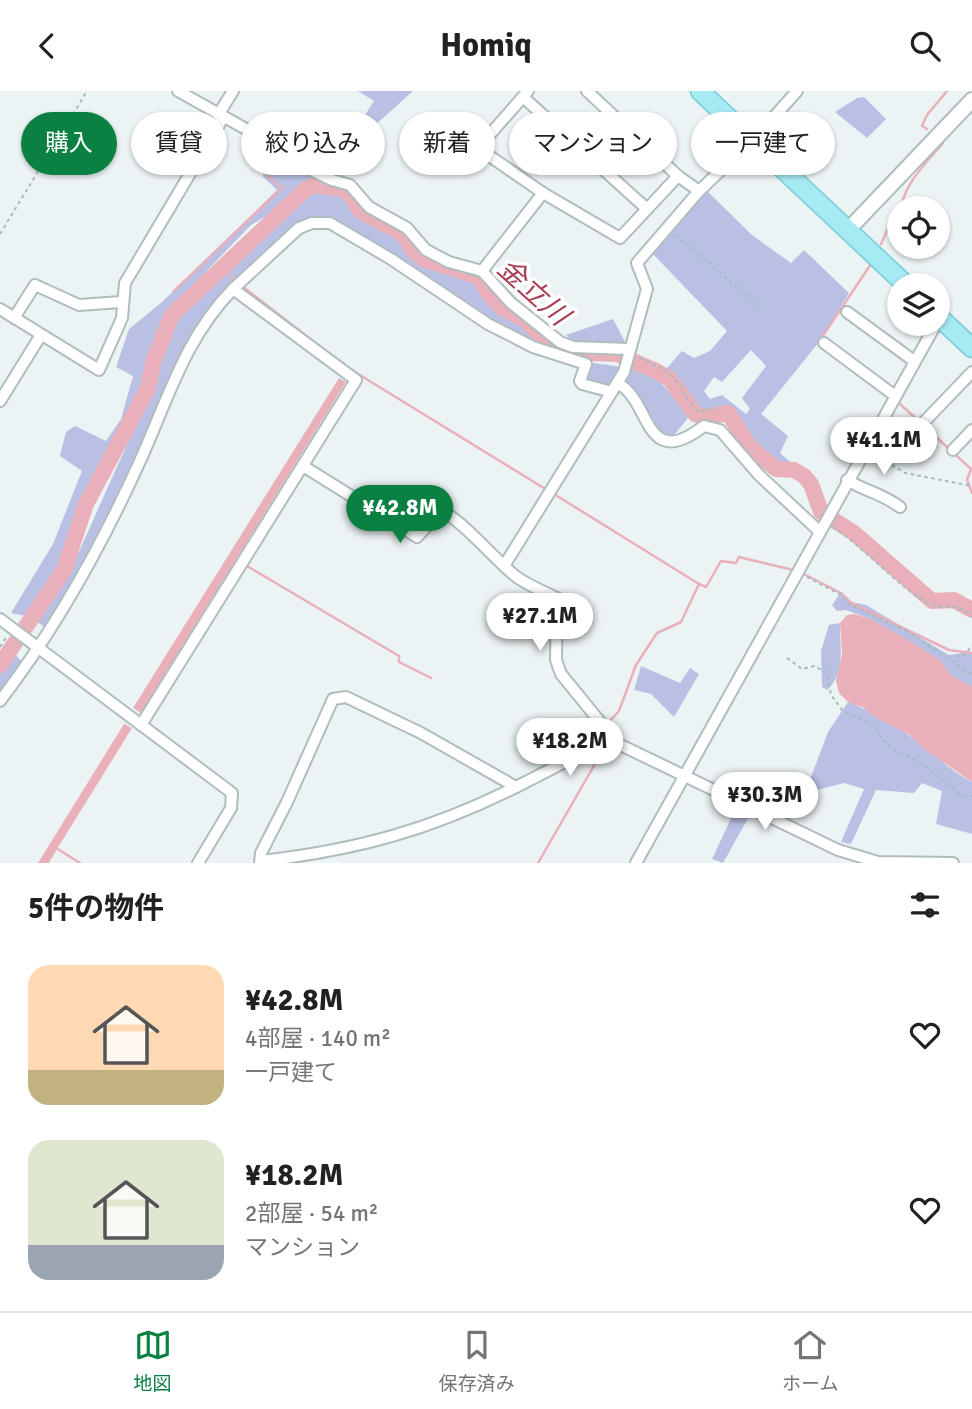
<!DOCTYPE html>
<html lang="ja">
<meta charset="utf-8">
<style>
:root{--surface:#fff;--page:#f2f2f2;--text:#202124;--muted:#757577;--line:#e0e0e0;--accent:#0b8043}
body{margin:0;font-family:Signika,"Noto Sans JP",sans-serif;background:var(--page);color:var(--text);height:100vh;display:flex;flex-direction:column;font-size:26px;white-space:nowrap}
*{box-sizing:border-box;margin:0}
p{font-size:23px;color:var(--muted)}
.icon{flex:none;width:38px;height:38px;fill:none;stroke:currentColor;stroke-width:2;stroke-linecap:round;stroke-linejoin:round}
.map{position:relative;height:772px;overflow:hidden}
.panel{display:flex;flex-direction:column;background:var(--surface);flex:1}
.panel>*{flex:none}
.hud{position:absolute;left:21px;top:21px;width:931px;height:63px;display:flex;gap:14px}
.tools{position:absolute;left:887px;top:105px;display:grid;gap:14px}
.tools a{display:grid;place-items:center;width:63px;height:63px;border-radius:50%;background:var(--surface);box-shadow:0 2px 5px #0004;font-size:35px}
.price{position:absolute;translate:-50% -60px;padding:0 16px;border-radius:24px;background:#fff;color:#222;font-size:23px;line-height:46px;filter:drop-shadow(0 2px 4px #0008)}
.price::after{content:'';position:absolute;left:50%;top:42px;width:21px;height:16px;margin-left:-10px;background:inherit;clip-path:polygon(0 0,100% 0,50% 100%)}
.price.selected{background:var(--accent);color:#fff}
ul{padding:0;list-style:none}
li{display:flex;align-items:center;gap:21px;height:175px;padding:0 28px}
li span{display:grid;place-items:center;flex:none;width:196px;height:140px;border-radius:21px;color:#555}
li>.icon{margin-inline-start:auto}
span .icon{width:84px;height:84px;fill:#fffc;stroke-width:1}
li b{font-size:30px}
h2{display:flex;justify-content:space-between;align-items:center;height:84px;padding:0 28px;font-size:30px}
.pill{padding:0 24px;border-radius:32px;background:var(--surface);box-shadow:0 2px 5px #0004;font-size:24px;line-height:63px}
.pill.selected{background:var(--accent);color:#fff}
header{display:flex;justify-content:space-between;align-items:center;height:91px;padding:0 28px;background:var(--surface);font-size:32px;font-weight:700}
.tab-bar{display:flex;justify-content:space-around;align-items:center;height:98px;border-top:2px solid var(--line);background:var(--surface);font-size:19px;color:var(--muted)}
.tab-bar a{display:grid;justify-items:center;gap:4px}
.tab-bar .selected{color:var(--accent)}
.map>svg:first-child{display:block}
.green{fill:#bac0e3;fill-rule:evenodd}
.water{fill:#e9b0ba}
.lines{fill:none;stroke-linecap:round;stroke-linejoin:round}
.stream{stroke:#e9b0ba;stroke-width:2.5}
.river{stroke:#e9b0ba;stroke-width:16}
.service-casing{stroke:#afbdbf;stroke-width:9}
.minor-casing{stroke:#afbdbf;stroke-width:14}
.tertiary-casing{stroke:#afbdbf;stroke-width:18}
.primary-casing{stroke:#77cdd7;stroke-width:21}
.path{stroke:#a2bdbf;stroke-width:2;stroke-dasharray:3.5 3.5;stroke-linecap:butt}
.service{stroke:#fff;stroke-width:5}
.minor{stroke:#fff;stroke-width:10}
.tertiary{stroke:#fff;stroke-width:14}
.primary{stroke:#a6eaf3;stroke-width:18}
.labels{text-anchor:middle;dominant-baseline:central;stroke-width:7;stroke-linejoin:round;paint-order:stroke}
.water-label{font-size:28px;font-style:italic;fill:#a83f51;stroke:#fff}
</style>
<header><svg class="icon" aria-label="back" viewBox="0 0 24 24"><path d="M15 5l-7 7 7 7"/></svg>Homiq<svg class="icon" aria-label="search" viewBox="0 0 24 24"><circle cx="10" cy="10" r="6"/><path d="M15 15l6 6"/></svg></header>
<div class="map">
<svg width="972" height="772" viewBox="0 0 972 772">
<rect width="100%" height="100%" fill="#ecf3f4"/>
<g class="green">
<polygon points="358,0 413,0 372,37 372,28 365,24 374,10"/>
<polygon points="864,6 886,28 867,47 835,21 857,7"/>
<polygon points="282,69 315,84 285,114 251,134 170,218 149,266 143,298 77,429 61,476 31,526 11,522 53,453 82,380 60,365 66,341 75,335 106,350 121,328 133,285 116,276 129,238 162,211 277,99 262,85"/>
<path d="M705 98 752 144 791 172 804 159 849 202 819 251 761 323 788 345 780 362 794 374H777C769 367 758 359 751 350 734 324 740 310 700 320L667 277 682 260 694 267 710 260 727 240 651 161ZM751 259 766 275 742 307 750 318 746 323 722 304 710 308 704 300 714 286 722 291Z"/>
<polygon points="313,99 346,104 361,128 384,135 400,145 408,160 428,176 476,189 495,216 531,238 544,256 490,232 332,129 299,133 208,217 175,276 91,463 46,537 36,530 78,463 153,295 157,266 177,221"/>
<polygon points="613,228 625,251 573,251 566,244"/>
<path d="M593 272C646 279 659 280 688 327L670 349 648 327 634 297 618 288 610 297 584 287Z"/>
<polygon points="841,501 852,511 866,514 949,564 969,561 972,564 972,596 950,584 941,570 870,528 846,519 837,520 832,514"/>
<path d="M840 532C839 557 847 580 827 599L822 596 821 560 829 534Z"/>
<polygon points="15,563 23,572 0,603 0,583"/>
<polygon points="641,575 680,592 690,577 699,583 674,626 651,603 634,599"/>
<path d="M848 611C860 615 900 636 910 645 931 660 949 679 972 691V743L936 733 942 700 922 692 914 702 876 699 851 753 841 751 864 698 844 692 805 702 828 641Z"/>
<polygon points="737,715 751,722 723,772 712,768"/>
</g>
<g class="water">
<polygon points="339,287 346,291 141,622 133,617"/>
<polygon points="854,523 870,528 916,554 941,570 950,584 972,596 972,691 924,658 910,644 876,627 864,617 848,611 839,602 836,590 842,564 840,532 847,524"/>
<polygon points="124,633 132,637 57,758 49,772 38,772"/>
</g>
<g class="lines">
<g class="stream">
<polyline points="927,38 922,35 927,24 947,0"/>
<path d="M901 115C907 90 926 72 943 52"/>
<polyline points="881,153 891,131"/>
<polyline points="221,177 235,189"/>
<polyline points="242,195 336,268"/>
<polyline points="174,200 282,97 245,66 257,53"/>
<polyline points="820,249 871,173"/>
<polyline points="350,278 547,399"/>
<polyline points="899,312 971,378 967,389 972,402"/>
<polyline points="554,403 699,493"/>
<polyline points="247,475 399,565 399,571 431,587"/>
<polyline points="802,482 841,502 851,512 949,559 972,562"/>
<polyline points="609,635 609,631 619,620 636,574 657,542 681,531 699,493 706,496 721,470 736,472 739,466 793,479"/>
<polyline points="56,757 80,772"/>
<polyline points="538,772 607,652"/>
</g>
<polyline class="river" points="0,574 64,479 86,413 148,297 154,268 172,224 306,98 316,94 342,98 350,103 360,120 403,143 412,158 423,168 479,186 489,203 502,217 526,229 549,254 563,261 617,263 654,279 670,288 695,323 705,326 728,322 749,355 776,378 794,379 804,385 811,393 821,421 854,442 932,510 954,509 972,519"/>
<defs>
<polyline id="service" points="460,46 478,57"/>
<g id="minor">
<polyline points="178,0 262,47 280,64 332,89 350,94 369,116 407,137 426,159 449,171 482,180 511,212 560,251 573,256 628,258"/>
<polyline points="528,0 478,57 543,102 620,147 678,85"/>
<polyline points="587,0 678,85 699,100"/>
<polyline points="523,6 647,118"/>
<polyline points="218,24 233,0"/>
<polyline points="482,180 543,102"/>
<polyline points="233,198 299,137 312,132 330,132 391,168 488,233 533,256 586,273 580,290 582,293 612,301"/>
<polyline points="0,218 99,279 122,227 125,192 223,27"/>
<polyline points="847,221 914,270"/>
<polyline points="14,227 35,194 79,214 121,211"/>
<polyline points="824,252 894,304"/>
<path d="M617 292C652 309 643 382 704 335L720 339 759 384 819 440"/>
<polyline points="0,310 41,244"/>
<polyline points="924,331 972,281"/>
<polyline points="953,359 972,339"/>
<path d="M303 375 417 446 440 421C455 420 500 475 518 487 530 495 544 501 557 507L556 569 561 583 605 637 606 647"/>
<path d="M847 389C867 401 879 401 900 416"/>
<polyline points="504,475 624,281 647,198 637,172 699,100 758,44 797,0"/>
<polyline points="0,528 232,702 231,717 198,772"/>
<path d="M0 610C56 537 102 454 140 370 168 308 185 247 233 198L356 289 141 634"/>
<polyline points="606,647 838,759 878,771 953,772"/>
<path d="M261 770C357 759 430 739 516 696 547 680 577 666 606 647"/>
<polyline points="260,772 261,762 287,711 333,608 346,606 421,642 516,696"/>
<polyline points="636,772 936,233"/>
</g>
<polyline id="tertiary" points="848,139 972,9"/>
<g id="primary">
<polyline points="700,0 906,194"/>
<polyline points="938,225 972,257"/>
</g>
</defs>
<use href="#service" class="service-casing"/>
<use href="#minor" class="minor-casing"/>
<use href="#tertiary" class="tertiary-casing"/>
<use href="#primary" class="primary-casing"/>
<g class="path">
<polyline points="0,143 87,0"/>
<polyline points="676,144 758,214"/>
<path d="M640 267C650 273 662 276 671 284 683 295 686 311 699 321L717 317"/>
<polyline points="874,363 905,382 972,395"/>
<path d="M833 436C863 455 904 502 932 514 948 520 954 509 972 526"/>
<polyline points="807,486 841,504 848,513 907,540 972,584"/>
<polyline points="0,556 7,545"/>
<polyline points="949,566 965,564 972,554"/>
<polyline points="787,567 802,578 814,575 827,582 831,604 843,620 875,635 881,647 897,661 916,669 962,704 972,705"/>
</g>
<use href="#service" class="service"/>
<use href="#minor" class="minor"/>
<use href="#tertiary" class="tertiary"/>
<use href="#primary" class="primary"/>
</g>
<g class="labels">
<g class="water-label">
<text transform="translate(533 201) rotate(42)">金立川</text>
</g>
</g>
</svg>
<div class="tools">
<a><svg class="icon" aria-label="locate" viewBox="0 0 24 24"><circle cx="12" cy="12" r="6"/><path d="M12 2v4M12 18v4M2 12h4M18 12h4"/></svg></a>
<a><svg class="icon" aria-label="layers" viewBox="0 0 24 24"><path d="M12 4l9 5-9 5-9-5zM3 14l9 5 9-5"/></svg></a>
</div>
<b class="price" style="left:884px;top:386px">¥41.1M</b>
<b class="price selected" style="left:400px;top:454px">¥42.8M</b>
<b class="price" style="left:540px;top:562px">¥27.1M</b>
<b class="price" style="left:570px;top:687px">¥18.2M</b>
<b class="price" style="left:765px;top:741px">¥30.3M</b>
<div class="hud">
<a class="pill selected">購入</a>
<a class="pill">賃貸</a>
<a class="pill">絞り込み</a>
<a class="pill">新着</a>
<a class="pill">マンション</a>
<a class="pill">一戸建て</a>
</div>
</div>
<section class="panel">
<h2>5件の物件<svg class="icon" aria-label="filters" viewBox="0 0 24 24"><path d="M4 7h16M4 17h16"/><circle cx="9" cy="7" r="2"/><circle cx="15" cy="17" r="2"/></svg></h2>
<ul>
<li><span style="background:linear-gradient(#ffd9b3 75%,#c2b280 0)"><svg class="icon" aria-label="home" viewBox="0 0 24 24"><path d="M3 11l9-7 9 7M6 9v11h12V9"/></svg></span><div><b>¥42.8M</b><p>4部屋 · 140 m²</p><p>一戸建て</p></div><svg class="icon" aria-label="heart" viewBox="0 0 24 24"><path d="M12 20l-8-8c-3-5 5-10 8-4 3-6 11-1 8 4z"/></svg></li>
<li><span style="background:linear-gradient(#dfe7d0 75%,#9aa5b1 0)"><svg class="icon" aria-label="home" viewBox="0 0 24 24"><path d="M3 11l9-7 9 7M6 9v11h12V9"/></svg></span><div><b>¥18.2M</b><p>2部屋 · 54 m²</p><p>マンション</p></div><svg class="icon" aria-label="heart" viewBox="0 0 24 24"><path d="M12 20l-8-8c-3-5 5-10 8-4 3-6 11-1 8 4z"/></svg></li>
</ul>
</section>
<nav class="tab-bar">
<a class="selected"><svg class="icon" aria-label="map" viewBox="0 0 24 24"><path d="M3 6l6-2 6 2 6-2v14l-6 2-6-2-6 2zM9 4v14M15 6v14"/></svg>地図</a>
<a><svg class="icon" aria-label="saved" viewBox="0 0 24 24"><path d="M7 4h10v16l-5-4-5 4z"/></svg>保存済み</a>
<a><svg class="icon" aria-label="home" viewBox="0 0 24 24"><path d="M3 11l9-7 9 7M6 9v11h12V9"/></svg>ホーム</a>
</nav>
